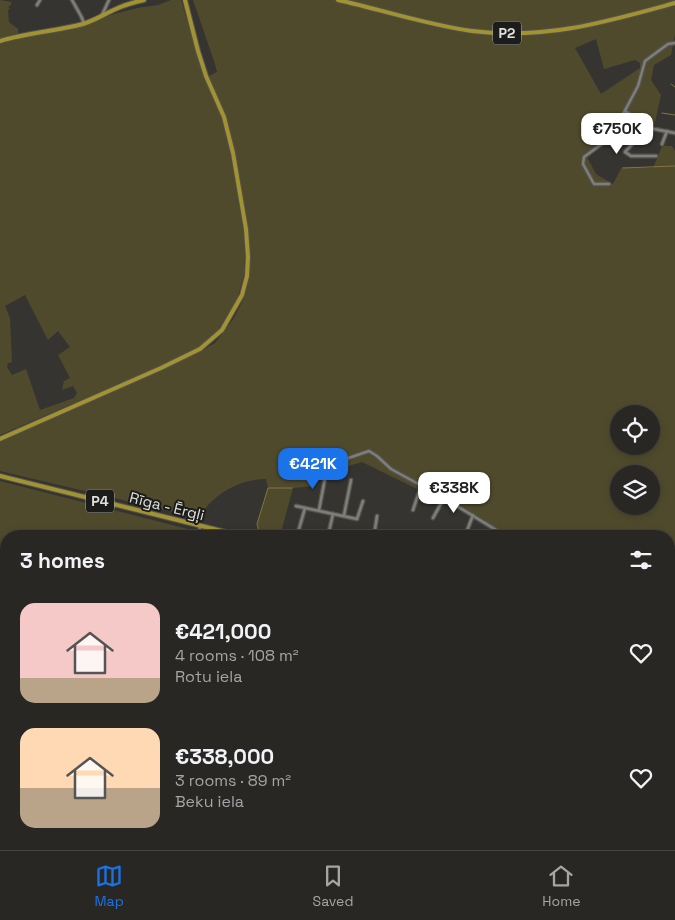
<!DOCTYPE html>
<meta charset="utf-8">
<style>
:root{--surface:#282724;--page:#343331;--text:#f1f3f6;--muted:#a5a5a6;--line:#444441;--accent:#1a73e8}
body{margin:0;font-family:"Space Grotesk",sans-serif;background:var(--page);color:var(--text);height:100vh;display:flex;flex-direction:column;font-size:19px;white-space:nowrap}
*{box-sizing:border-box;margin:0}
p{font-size:16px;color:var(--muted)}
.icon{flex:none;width:28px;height:28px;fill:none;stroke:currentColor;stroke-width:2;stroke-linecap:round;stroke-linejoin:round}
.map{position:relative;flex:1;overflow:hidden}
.details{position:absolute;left:0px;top:530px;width:675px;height:320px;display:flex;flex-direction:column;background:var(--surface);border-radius:20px 20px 0 0;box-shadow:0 2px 8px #0003,0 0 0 1px var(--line)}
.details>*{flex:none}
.tools{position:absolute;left:610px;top:405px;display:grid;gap:10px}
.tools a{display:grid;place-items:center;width:50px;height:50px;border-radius:50%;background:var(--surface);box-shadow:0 2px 8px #0003,0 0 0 1px var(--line);font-size:25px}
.price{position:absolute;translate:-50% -42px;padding:0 11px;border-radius:10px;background:#fff;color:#222;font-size:16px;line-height:32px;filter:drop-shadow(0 1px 2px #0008)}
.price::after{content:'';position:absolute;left:50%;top:30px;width:15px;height:11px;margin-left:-8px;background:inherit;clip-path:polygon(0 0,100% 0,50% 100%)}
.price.current{background:var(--accent);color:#fff}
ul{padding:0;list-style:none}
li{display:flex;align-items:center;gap:15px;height:125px;padding:0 20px}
li span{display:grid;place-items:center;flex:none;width:140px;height:100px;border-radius:15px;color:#555}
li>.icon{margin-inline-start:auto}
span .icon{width:60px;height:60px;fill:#fffc;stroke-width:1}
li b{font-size:21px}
h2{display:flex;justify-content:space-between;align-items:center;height:60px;padding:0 20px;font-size:21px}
.tab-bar{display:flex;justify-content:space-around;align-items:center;height:70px;border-top:1px solid var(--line);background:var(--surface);font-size:14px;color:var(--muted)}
.tab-bar a{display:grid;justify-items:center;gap:2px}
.tab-bar .current{color:var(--accent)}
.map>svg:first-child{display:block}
.green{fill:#504a2d;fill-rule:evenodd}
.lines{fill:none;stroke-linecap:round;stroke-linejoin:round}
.stream{stroke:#81753f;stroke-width:1}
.minor-casing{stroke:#53534f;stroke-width:5}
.major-casing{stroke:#53534f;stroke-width:6}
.minor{stroke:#7f7e79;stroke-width:2.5}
.major{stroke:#a29230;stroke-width:4}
.labels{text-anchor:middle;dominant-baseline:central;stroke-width:4;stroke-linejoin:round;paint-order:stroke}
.shield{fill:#1c1c1a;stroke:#a5a5a2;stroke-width:1}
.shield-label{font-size:14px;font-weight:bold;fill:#e0e0dd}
.street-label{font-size:15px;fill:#e0e0dd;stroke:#1c1c1a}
</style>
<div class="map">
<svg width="675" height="850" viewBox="0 0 675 850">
<rect width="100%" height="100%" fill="#353430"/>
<g class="green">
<polygon points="0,0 11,2 11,5 8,7 10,9 8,10 9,22 18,29 18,34 0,40"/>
<path d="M171 0H181L202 72 221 116 230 152 243 228 245 256 244 275 237 300 219 329 210 340 198 348 158 367 0 435V42L84 25 114 14 137 8 158 5ZM25 295 48 340 58 331 70 347 58 355 70 378 64 381 62 390 73 386 77 393 74 398 40 410 26 369 12 375 7 367 8 363 12 362 10 318 5 306Z"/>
<path d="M193 0H675V34L671 55 654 65 651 80 661 95 654 127 645 124 640 133 621 126 611 140 587 157 596 174 613 184 622 167 653 168 662 146H672L675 151V633L669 631V536H507L470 515 362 462 318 475 314 486 293 488 280 536H260L257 524 268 488 266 479C240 479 212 494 199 518L0 471V442L163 370 203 350 215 343 234 318 242 302 247 289 250 259 247 231 226 119 209 76 217 72 215 64ZM596 39 604 69 635 60 640 63V68L601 94 575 48ZM619 414H651V446H619ZM619 474H651V506H619Z"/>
<polygon points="0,481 215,536 6,536 6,844 32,844 21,850 0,850"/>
<polygon points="669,648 675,649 675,850 574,850 572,846 570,848 567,844 669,844"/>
<polygon points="56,844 268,844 269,846 280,847 281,844 361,844 361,846 416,844 418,850 53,850 56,846"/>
</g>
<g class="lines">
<g class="stream">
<polyline points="671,84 675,87"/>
<polyline points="662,113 675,115"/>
<polyline points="623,168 675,166"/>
<polyline points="0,474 2,474"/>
<polyline points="260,536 257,524 268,488 292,488"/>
<polyline points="669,718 675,721"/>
<polyline points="29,850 33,844"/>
<polyline points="107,850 107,844"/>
</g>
<defs>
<g id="minor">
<polyline points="72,0 81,16 84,23"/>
<polyline points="37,5 40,0"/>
<polyline points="102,15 109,0"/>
<polyline points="625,111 654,129 675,133"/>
<polyline points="645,124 637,139 625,152 631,156 656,156"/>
<polyline points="662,144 667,131"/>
<polyline points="609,184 594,184 583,164 584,157 611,137 638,86 645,61 668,44 675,43"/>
<polyline points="293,465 331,464 369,451 377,456 391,469 444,498 506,536"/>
<polyline points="296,506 357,519 363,501"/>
<polyline points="319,510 326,473 331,464"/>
<polyline points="413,510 421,486"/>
<polyline points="344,515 351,480"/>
<polyline points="433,518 444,498"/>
<polyline points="467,531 475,536"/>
<polyline points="329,532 344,536"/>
<polyline points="199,536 200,526"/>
<polyline points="297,536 305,508"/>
<polyline points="328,536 333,514"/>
<polyline points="374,536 377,516"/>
<polyline points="465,536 473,515"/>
<polyline points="0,767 6,767"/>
<polyline points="418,844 420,850"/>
<polyline points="257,849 281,847 284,844"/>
</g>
<g id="major">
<path d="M338 0C383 10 427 25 472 31 546 40 606 22 675 3"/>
<path d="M0 41C27 33 56 31 83 24 96 20 106 13 118 8 127 4 135 2 144 0"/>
<polyline points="0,439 161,368 200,349 222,330 242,295 247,276 248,257 246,229 233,153 224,117 206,76 198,51 185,0"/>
<polyline points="0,476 242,536"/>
<polyline points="669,643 675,644"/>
</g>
</defs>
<use href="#minor" class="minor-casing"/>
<use href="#major" class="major-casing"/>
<use href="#minor" class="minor"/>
<use href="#major" class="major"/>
</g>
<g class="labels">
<g class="shield">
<rect x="493" y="21.5" width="28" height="23" rx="4"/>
<rect x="86" y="489.5" width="28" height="23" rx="4"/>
</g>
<g class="shield-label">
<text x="507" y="33">P2</text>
<text x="100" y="501">P4</text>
</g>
<g class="street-label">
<text transform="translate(167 506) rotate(14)">Rīga - Ērgļi</text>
</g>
</g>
</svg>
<div class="tools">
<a><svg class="icon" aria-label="locate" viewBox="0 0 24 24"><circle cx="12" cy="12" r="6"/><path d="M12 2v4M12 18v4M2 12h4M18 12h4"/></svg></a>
<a><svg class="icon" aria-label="layers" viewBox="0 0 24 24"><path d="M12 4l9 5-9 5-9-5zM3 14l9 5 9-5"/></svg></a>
</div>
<b class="price" style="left:617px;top:155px">€750K</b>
<b class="price current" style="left:313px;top:490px">€421K</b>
<b class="price" style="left:454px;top:514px">€338K</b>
<section class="details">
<h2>3 homes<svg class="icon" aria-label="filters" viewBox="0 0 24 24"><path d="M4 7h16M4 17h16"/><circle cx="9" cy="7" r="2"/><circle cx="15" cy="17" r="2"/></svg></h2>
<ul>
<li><span style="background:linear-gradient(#f6c9c9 75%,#b9a48a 0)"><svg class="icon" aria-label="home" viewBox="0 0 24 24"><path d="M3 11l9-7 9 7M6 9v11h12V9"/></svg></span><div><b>€421,000</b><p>4 rooms · 108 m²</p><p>Rotu iela</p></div><svg class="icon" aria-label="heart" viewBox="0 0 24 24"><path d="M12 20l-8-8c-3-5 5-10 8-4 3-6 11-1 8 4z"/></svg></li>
<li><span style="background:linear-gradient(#ffd9b3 60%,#b9a48a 0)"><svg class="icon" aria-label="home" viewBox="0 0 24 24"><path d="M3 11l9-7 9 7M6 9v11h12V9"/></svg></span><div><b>€338,000</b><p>3 rooms · 89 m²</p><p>Beku iela</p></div><svg class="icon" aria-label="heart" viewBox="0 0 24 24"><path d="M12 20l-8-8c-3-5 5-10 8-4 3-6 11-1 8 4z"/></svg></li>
</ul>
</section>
</div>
<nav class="tab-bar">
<a class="current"><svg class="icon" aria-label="map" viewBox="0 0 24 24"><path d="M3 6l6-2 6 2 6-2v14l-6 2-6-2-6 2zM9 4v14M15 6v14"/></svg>Map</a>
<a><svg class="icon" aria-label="saved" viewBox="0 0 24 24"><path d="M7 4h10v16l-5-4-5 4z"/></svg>Saved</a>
<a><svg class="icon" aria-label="home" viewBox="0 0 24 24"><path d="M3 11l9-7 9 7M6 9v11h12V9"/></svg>Home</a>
</nav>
